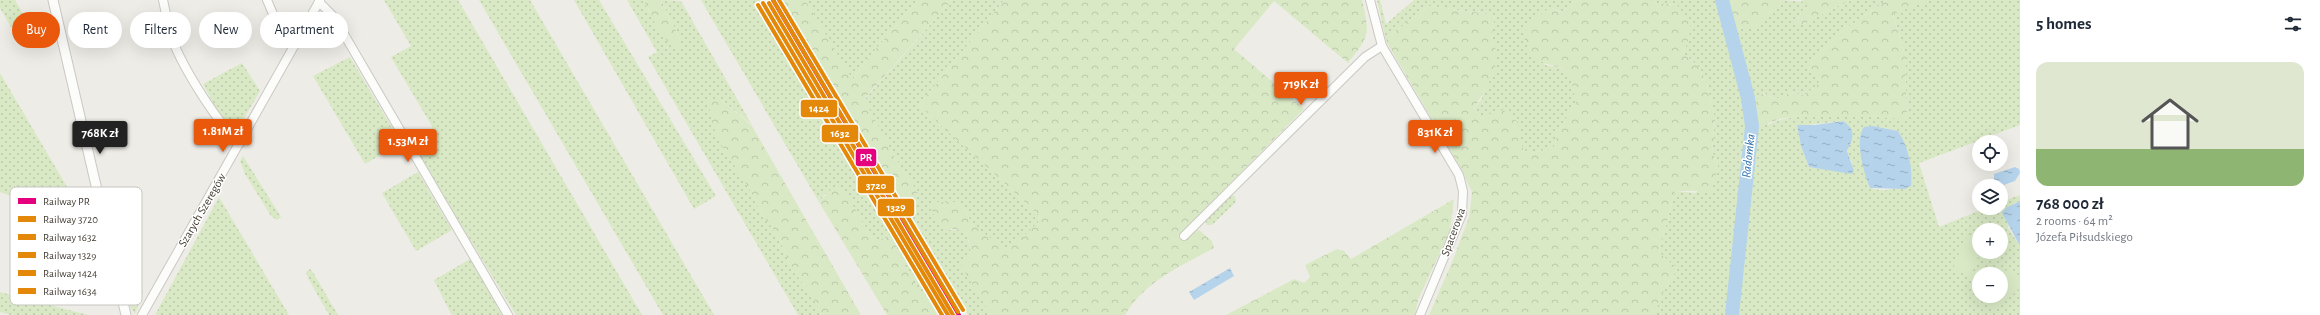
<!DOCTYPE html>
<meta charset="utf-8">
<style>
:root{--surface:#fff;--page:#f6f6f7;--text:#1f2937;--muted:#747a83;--line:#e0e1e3;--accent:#ea580c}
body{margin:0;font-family:"Alegreya Sans",sans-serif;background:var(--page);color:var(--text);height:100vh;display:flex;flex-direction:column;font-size:15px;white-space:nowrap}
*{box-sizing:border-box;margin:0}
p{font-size:13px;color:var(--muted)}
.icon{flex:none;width:22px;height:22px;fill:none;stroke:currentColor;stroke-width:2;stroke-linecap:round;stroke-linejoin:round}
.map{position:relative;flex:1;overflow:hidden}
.panel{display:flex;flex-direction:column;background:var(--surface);width:300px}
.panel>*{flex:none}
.guide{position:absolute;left:12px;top:12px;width:380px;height:36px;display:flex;gap:8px}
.fabs{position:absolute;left:1972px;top:135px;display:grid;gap:8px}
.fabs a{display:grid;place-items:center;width:36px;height:36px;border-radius:50%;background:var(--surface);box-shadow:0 4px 16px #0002;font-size:20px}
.price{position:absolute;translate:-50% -34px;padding:0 9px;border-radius:4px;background:var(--accent);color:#fff;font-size:13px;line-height:26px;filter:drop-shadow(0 1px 2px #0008)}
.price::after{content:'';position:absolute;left:50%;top:24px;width:12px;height:9px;margin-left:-6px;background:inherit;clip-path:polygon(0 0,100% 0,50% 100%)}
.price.active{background:#222;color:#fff}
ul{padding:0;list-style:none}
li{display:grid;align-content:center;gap:8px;height:212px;padding:0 16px}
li+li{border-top:1px solid var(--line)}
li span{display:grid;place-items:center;height:124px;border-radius:12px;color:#555}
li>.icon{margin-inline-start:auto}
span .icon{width:72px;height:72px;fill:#fffc;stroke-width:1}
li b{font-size:17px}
h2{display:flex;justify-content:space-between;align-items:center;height:48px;padding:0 16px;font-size:17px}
.pill{padding:0 14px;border-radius:18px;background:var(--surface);box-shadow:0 4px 16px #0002;font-size:14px;line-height:36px}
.pill.active{background:var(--accent);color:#fff}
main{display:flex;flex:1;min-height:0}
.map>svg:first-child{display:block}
.grass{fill:url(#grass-dots);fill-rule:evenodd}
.forest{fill:url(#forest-crowns)}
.park{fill:#d9e9c5}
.water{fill:url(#water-ripples)}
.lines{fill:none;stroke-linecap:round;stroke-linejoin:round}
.river{stroke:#b5d4ec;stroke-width:14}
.minor-casing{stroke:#cac8c2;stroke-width:10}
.tertiary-casing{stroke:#cac8c2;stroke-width:11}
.minor{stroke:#fcfcfb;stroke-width:8}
.tertiary{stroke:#fcfcfb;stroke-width:9}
.rail-1-casing{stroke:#fff;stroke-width:7}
.rail-2-casing{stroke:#fff;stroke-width:7}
.rail-3-casing{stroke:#fff;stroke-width:7}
.rail-4-casing{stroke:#fff;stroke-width:7}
.rail-5-casing{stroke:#fff;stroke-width:7}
.rail-6-casing{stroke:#fff;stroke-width:7}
.rail-1{stroke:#e5007d;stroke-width:4}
.rail-2{stroke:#e38808;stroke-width:4}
.rail-3{stroke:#e38808;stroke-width:4}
.rail-4{stroke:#e38808;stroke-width:4}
.rail-5{stroke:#e38808;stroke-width:4}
.rail-6{stroke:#e38808;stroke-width:4}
.labels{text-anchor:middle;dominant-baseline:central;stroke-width:3;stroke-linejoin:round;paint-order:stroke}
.street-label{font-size:12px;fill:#433d33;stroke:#fff}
.water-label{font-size:13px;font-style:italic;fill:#2d71ad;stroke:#fff}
.key{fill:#fff;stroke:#c7c5c2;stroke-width:1}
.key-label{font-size:11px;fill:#433d33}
.line-badge{stroke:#fff;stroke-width:1.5}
.badge-label{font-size:11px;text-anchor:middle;font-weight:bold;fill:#fff}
</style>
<main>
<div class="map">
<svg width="2020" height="315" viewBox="0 0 2020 315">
<defs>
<pattern id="grass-dots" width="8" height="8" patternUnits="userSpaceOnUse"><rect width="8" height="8" fill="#d9e9c5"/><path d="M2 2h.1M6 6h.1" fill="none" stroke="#bbc9aa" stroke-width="1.8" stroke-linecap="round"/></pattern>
<pattern id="forest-crowns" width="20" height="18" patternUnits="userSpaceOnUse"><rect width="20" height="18" fill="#d9e9c5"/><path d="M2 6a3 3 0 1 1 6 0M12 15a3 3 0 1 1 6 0" fill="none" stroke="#bbc9aa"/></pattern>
<pattern id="water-ripples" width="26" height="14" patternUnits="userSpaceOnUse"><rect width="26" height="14" fill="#b5d4ec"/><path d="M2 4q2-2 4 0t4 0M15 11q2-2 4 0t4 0" fill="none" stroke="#95adc0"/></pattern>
</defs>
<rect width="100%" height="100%" fill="#eeece6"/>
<g class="grass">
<polygon points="0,0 15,0 30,26 15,34 0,8"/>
<polygon points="384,0 458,0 642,315 516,315 438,187 412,140 433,128 391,57 411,46"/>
<polygon points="479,0 530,0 714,315 663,315"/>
<polygon points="574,0 599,0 716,196 694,209"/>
<polygon points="627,0 644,0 649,12 680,39 661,0 681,1 752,125 721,99 750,190 761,213 772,227 785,251 792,270 811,293 822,315 798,315 648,57 657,52"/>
<path d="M701 0H763L949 315H940C935 306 926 304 920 296 911 283 904 265 900 250L875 242 841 188 825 194 819 202Z"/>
<polygon points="805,0 918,0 864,63 852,81"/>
<path d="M952 0H1004L919 105 1040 216 1038 223 1007 252 972 224 966 211 956 202H932L930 204 933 213 950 230 964 229C976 257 976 289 991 315H968L899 200 918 193 894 156 864 100Z"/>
<path d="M1377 0H1380L1386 24 1414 0H1577L1561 12 1550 7 1542 15 1545 65C1574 69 1572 76 1576 103L1558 131 1554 148 1532 153 1523 150 1490 114 1483 119 1474 109 1482 98 1495 50 1492 35 1495 15 1430 6 1394 32 1386 41Z"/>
<path d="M1655 0H1725L1735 30 1743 27H1756L1765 15 1779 8 1781 0 1808 2 1810 5 1801 12 1797 22 1803 24 1842 4 1853 0H1887L1841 32 1817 56 1808 68 1820 81 1813 89 1803 95 1791 92 1776 99 1763 93 1768 125C1798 108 1872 116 1907 119L1905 55 1893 13 1931 0H2020V125L1919 163 1939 227 1986 208H2001V202L2020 195V201L2013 204 2008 228 2020 246V315H1655L1660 297 1677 269 1659 252 1675 191 1696 193 1718 166 1712 151 1715 120 1706 80 1697 65 1683 53 1689 38 1677 5 1656 3ZM1843 121 1852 133C1849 144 1844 153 1852 162L1830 170 1809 167 1801 146 1797 126ZM1873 126 1898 131 1907 151 1911 180C1898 188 1884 194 1869 187L1861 155V131ZM1979 230H2001V252H1979ZM1979 274H2001V296H1979Z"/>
<polygon points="350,57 401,143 365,164 313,76"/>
<polygon points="242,63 260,91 236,132 218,112 203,84"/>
<polygon points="0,73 70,192 44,208 0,192"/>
<polygon points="243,156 281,217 277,220 271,216 245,174 240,161"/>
<polygon points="418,172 452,230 416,251 382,193"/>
<polygon points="1231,195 1235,196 1236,202 1212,225 1207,225 1205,220"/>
<polygon points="219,197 289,315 155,315"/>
<polygon points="120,245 143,292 135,314 131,308"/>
<polygon points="470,259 502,315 452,315 449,310 434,280"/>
<polygon points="310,269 314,274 338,315 329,315 308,278 306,272"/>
<polygon points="0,292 88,315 11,315 0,312"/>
</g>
<g class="forest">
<path d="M644 0H661L680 39 681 49C663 45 651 16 644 0Z"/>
<polygon points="781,0 805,0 853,80 864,63 918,0 952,0 864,99 894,156 918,193 899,200"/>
<path d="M1004 0H1362C1370 35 1370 35 1348 63L1274 1 1234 49 1304 109 1183 231 1184 238 1199 230 1212 241 1214 248C1181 266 1144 282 1125 315H991L961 266 971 255 969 241 964 229H941L929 204 932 202H956L966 211 972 224 1007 251 1038 223 1040 216 919 105Z"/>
<path d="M1577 0H1655L1656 3 1677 5 1691 23 1689 38 1683 53 1697 65 1706 80 1715 120 1712 151 1718 166 1712 191H1675L1659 252 1677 269 1660 297 1655 315H1429L1453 260 1469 217 1472 192 1460 167 1386 41 1394 32 1430 6 1495 15 1492 35 1496 50 1495 72 1474 109 1483 119 1490 114 1503 110 1518 122 1523 150 1532 153 1554 148 1558 131 1576 103C1569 58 1564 74 1531 57L1524 37 1526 26 1550 7 1561 12Z"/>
<polygon points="1725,0 1781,0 1779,8 1765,15 1756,27 1743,27 1735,30"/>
<polygon points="1801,0 1853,0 1842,4 1803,24 1797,23 1801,12 1810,5"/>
<path d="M1887 0H1931L1893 14 1905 55 1907 120C1866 115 1826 113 1785 118 1775 119 1766 125 1756 127L1752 100C1760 90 1766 95 1776 99L1791 92 1803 95 1813 89 1820 81 1808 68 1817 56 1841 32Z"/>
<polygon points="721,99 752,126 861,315 822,315 811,293 792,270 785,251 772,227 761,213 750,190 723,148 713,126 708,100"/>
<polygon points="833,187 841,188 846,194 875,242 887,237 900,250 905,266 919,294 936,308 940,315 887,315 819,202"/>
<polygon points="1454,199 1450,231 1418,300 1415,315 1226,315 1294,279 1304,283 1310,277 1305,265 1337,249 1344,251 1351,259"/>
</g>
<g class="park">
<polygon points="1965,237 1979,242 1980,252 1971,276 1953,269"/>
<polygon points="2010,267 2020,277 2020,288 1995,310 1982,296 2001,296 2001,275"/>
</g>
<g class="water">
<path d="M1843 121C1858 131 1852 140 1847 151L1854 171 1851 174 1809 167 1801 146 1797 125H1815Z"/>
<path d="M1873 126 1898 131C1908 145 1913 169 1911 186L1905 189 1870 188C1864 174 1854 139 1864 127Z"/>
<polygon points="2015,167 2019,169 2020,173 2015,181 2004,185 1994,181 1994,174"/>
<polygon points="2020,201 2020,246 2002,213 2006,208"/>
<polygon points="1230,268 1234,276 1194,300 1189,292"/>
</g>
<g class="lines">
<polyline class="river" points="1722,0 1748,98 1752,126 1732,315"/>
<defs>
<g id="minor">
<path d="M163 0C166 13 168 27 172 39 182 65 218 127 241 142"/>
<polyline points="267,0 276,21 298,38"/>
<polyline points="1370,0 1382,46 1459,175 1463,191 1462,214 1420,315"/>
<polyline points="319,2 334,17 508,315"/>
<polyline points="1184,236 1365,57 1382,46"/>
<polyline points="142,315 320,0"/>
</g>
<polyline id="tertiary" points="53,0 126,315"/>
</defs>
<use href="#minor" class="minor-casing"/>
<use href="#tertiary" class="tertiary-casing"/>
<use href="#minor" class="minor"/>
<use href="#tertiary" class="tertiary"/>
<defs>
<polyline id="rail-1" points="773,0 959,315"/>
<polyline id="rail-2" points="769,3 953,315"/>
<polyline id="rail-3" points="763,3 948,315"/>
<polyline id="rail-4" points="773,0 958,312"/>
<polyline id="rail-5" points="758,5 942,315"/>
<polyline id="rail-6" points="779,0 963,310"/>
</defs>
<use href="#rail-1" class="rail-1-casing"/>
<use href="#rail-2" class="rail-2-casing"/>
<use href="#rail-3" class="rail-3-casing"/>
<use href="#rail-4" class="rail-4-casing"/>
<use href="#rail-5" class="rail-5-casing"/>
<use href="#rail-6" class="rail-6-casing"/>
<use href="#rail-1" class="rail-1"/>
<use href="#rail-2" class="rail-2"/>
<use href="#rail-3" class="rail-3"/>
<use href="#rail-4" class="rail-4"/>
<use href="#rail-5" class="rail-5"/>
<use href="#rail-6" class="rail-6"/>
</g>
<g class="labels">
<g class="street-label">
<text transform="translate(202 210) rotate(-60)">Szarych Szeregów</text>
<text transform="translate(1453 232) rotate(-70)">Spacerowa</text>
</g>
<g class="water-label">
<text transform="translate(1749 156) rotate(-84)">Radomka</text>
</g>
</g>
<rect x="10" y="187" width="132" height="118" rx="6" class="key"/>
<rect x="18" y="198" width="18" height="6" fill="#e5007d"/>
<rect x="18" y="216" width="18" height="6" fill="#e38808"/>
<rect x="18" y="234" width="18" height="6" fill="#e38808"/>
<rect x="18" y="252" width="18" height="6" fill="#e38808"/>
<rect x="18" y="270" width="18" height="6" fill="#e38808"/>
<rect x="18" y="288" width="18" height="6" fill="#e38808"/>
<g class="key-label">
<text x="43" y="205">Railway PR</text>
<text x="43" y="223">Railway 3720</text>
<text x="43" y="241">Railway 1632</text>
<text x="43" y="259">Railway 1329</text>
<text x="43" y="277">Railway 1424</text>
<text x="43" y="295">Railway 1634</text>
</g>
<g class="line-badge">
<rect x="800" y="99" width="38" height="19" rx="4" fill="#e38808"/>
<rect x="821" y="124" width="38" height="19" rx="4" fill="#e38808"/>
<rect x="855" y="148" width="22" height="19" rx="4" fill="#e5007d"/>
<rect x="857" y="175" width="38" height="19" rx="4" fill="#e38808"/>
<rect x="877" y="198" width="38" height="19" rx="4" fill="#e38808"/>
</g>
<g class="badge-label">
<text x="819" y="112">1424</text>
<text x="840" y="137">1632</text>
<text x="866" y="161">PR</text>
<text x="876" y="189">3720</text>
<text x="896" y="211">1329</text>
</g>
</svg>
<div class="fabs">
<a><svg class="icon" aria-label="locate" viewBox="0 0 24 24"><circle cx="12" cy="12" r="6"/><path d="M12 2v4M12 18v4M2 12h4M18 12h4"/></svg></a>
<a><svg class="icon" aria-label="layers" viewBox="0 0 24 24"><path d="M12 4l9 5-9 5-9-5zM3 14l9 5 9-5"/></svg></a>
<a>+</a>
<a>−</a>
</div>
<b class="price" style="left:1301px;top:106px">719K zł</b>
<b class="price" style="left:223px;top:153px">1.81M zł</b>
<b class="price" style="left:1435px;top:154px">831K zł</b>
<b class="price active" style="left:100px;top:155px">768K zł</b>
<b class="price" style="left:408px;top:163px">1.53M zł</b>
<div class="guide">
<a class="pill active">Buy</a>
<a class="pill">Rent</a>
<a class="pill">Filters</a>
<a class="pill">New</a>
<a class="pill">Apartment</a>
</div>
</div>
<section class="panel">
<h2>5 homes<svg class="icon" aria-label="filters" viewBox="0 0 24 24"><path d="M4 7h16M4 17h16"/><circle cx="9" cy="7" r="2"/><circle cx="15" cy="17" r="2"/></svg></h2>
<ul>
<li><span style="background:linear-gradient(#dfe7d0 70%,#8fb573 0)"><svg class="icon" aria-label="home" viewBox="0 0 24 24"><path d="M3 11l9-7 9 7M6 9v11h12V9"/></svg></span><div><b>768 000 zł</b><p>2 rooms · 64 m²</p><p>Józefa Piłsudskiego</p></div></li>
</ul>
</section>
</main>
